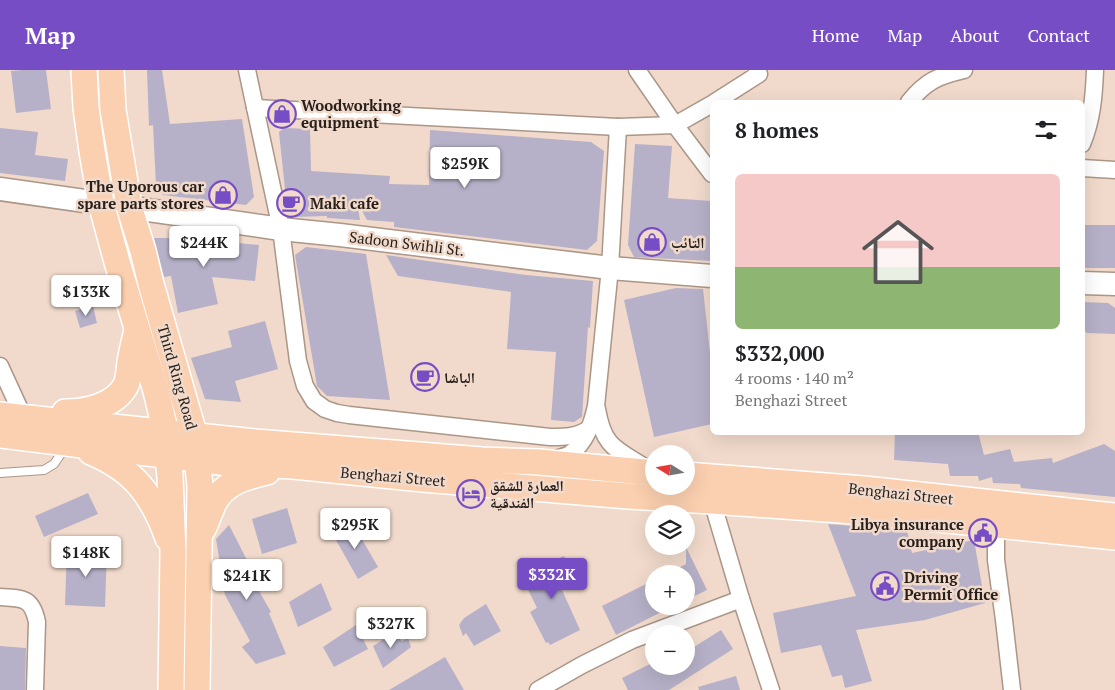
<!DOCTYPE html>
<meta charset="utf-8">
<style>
:root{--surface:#fff;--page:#f6f6f6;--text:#202124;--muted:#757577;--line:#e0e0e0;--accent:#774dc6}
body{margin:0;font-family:"PT Serif","Noto Naskh Arabic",serif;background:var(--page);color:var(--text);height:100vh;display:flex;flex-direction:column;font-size:19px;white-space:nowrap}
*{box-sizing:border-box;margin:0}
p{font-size:16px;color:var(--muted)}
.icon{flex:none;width:28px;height:28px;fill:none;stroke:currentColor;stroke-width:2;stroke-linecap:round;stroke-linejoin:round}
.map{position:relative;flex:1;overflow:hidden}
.details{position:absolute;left:710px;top:30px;width:375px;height:335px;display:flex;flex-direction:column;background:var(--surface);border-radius:8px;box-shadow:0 5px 20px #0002}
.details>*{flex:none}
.needle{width:32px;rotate:281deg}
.tools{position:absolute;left:645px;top:375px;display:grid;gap:10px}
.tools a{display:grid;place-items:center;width:50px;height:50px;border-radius:50%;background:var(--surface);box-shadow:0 5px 20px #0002;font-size:25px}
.price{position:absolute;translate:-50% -42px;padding:0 11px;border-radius:5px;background:#fff;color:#222;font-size:16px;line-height:32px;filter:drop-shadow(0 1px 2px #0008)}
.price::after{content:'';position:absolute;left:50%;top:30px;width:15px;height:11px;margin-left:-8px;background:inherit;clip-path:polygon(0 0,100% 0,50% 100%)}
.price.selected{background:var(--accent);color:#fff}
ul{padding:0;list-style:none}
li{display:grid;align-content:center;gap:10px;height:265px;padding:0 25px}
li+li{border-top:1px solid var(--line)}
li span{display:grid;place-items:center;height:155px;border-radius:8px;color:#555}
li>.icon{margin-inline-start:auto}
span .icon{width:90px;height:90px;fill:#fffc;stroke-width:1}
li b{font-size:21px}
h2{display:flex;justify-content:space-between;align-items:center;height:60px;padding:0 25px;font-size:21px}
header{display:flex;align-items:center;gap:30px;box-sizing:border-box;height:70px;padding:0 25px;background:var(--accent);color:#fff}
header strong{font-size:24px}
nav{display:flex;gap:28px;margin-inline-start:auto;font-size:18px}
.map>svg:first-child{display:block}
.building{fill:#b6b1c8}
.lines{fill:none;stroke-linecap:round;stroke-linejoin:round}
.lane-casing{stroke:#ab9688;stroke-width:10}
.street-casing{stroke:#ab9688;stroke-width:19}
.secondary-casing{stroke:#ab9688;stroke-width:25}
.primary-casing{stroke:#fff;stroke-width:28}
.lane{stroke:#fff;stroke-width:8}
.street{stroke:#fff;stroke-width:16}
.secondary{stroke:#fff;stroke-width:22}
.primary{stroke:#fbd0b0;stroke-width:25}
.labels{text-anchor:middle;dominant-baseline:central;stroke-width:5;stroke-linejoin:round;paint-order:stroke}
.poi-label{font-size:15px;font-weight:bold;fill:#271f1a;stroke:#f1dacb;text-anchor:start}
.street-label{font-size:15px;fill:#271f1a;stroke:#f1dacb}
</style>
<header>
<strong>Map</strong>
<nav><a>Home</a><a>Map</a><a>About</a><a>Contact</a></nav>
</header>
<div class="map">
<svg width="1115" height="620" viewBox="0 0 1115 620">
<rect width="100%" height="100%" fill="#f1dacb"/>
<g class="building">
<polygon points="23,0 46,0 51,39 16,43 11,1"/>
<polygon points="147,0 162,0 170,54 242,49 254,127 246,135 163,125 156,116 153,55 149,56"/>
<polygon points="0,58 38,62 35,85 68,89 65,111 0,103"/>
<polygon points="284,58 310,59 311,101 390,106 389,114 429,115 430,60 591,72 604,81 597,171 587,180 394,157 394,152 367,150 357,132 360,150 327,148 327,146 294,147 287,138 279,62"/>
<polygon points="635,74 672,76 668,128 712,131 712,191 634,187 628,175"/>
<rect x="1082" y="155" width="33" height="43"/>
<polygon points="154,168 177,168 217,173 217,171 259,175 255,211 212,207 218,234 178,243 171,206 164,207"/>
<polygon points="306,177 366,184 390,330 327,326 317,316 295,185"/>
<polygon points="386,185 526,205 593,211 590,258 588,257 582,347 574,352 551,350 556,282 507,279 511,222 398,206"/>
<polygon points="676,218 703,219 712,301 712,354 654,367 624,230"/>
<polygon points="1082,232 1108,233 1115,238 1115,264 1087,263 1082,259"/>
<polygon points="93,236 97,253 80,258 75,241"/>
<polygon points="265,251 278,299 235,311 241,332 205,329 191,288 232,277 228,261"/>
<polygon points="895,362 978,362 984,385 1010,379 1014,392 1052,388 1053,393 1104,374 1115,381 1115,427 1021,418 1020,414 993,413 992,407 979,411 978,406 950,406 948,394 894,390"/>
<polygon points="88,423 98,444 44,467 35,446"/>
<polygon points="287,438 297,473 262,484 252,449"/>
<polygon points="352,452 378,497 358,509 332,463"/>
<polygon points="828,454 907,460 912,483 974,470 985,533 925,550 856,560 872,611 845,618 842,605 832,607 821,575 781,583 773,543 856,526"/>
<polygon points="229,455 249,494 245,496 271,542 269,543 286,584 256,594 242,577 250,571 225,525 216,469"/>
<polygon points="686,477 707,520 686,530 686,504 667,504 686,494"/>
<polygon points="67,479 107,481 105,537 65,535"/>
<polygon points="564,486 579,515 562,520 580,560 550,575 548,572 546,573 530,542 537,538 521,505"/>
<polygon points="654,510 654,536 673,536 616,565 602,536"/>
<polygon points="321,513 332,540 298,557 289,532"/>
<polygon points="486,534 501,561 474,576 466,563 463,566 459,555 464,548"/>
<polygon points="356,555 368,579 334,597 323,577"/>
<polygon points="721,560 733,579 669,620 628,620 622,608 654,592 654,596 686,596 686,582"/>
<polygon points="394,563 402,571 408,568 411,577 383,598 373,576"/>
<polygon points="0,576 26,578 25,620 0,620"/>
<polygon points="445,587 464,620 389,620"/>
<polygon points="736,606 740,620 699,620 698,617"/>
</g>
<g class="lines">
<defs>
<polyline id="lane" points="0,403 44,400 54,394 65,378"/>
<g id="street">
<path d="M247 0 281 159 298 291 305 316 314 331 325 339 337 343 349 345 550 367C565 367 578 367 590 358"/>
<polyline points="637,0 675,55 712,104"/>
<polyline points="715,32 759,4 757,0"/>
<path d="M909 32C926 11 938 6 964 0"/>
<polyline points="255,38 618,57 675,55 712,34"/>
<path d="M1082 74C1092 50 1094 26 1095 0"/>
<polyline points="1082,98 1115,100"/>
<polyline points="0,296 22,344"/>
<path d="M597 339C604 380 618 379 649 400"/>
<path d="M551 390C557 388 565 387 570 384 586 372 592 354 596 336L610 198 618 57"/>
<polyline points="712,431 741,529 771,620"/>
<polyline points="992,446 996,456 996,490 1004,550 1012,620"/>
<path d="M0 527C22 528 32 527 37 552L35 620"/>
<polyline points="538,620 582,595 632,570 741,529"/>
</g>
<g id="secondary">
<polyline points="0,119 281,159 340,165 610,198 712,206"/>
<polyline points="1082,213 1115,214"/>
</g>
<g id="primary">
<polyline points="84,0 86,38 92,81 101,133 117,192 156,321 166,363 170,407 173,482 171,620"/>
<polyline points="111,0 113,40 129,136 143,181 151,214 195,367 200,416 197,620"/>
<path d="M65 342C86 342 115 336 126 315 129 308 129 299 130 292 132 281 134 271 137 261"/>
<polyline points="0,345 255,372 482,390 539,392 654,403"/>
<polyline points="0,365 228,393 293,396 423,409 628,426 712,431 868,442 1115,467"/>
<path d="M91 382C134 400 152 424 168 468"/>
<polyline points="686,405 864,419 1115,446"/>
<path d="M203 459C207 451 210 441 214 433 224 412 246 407 267 402"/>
</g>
</defs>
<use href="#lane" class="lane-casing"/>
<use href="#street" class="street-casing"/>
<use href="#secondary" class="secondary-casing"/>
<use href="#primary" class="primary-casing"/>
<use href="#lane" class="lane"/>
<use href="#street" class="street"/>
<use href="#secondary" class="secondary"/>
<use href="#primary" class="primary"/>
</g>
<defs>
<symbol id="shop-ring" viewBox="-11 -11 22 22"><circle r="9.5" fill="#f1dacb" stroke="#774dc6" stroke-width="1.5"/><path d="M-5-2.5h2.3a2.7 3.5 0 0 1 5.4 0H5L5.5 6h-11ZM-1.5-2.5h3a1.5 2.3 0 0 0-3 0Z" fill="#774dc6"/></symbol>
<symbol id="cafe-ring" viewBox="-11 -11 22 22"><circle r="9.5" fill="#f1dacb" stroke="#774dc6" stroke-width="1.5"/><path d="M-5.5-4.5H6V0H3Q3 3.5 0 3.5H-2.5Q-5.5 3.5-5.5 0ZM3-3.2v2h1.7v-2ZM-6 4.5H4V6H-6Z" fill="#774dc6"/></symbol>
<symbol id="hotel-ring" viewBox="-11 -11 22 22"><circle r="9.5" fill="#f1dacb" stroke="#774dc6" stroke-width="1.5"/><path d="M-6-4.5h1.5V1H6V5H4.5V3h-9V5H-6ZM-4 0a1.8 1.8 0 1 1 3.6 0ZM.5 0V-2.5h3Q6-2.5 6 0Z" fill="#774dc6"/></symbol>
<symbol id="civic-ring" viewBox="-11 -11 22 22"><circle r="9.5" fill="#f1dacb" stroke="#774dc6" stroke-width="1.5"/><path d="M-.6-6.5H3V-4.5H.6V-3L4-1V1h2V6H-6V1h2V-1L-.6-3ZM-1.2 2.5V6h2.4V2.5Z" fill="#774dc6"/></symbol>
</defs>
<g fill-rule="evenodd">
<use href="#shop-ring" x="266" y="28" width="32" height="32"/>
<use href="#shop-ring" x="207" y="109" width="32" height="32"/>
<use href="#cafe-ring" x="275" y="117" width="32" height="32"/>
<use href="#shop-ring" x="636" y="156" width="32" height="32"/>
<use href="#cafe-ring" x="409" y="291" width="32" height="32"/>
<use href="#hotel-ring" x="455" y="408" width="32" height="32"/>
<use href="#civic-ring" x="967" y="447" width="32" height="32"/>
<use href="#civic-ring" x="869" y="500" width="32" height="32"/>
</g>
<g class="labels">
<g class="poi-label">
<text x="301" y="35">Woodworking<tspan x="301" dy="17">equipment</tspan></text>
<text x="204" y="116" text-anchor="end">The Uporous car<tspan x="204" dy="17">spare parts stores</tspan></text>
<text x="310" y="133">Maki cafe</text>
<text x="671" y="172">التائب</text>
<text x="444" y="307">الباشا</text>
<text x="490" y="415">العمارة للشقق<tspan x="490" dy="17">الفندقية</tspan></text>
<text x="964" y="454" text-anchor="end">Libya insurance<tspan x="964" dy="17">company</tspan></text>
<text x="904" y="507">Driving<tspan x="904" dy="17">Permit Office</tspan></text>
</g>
<g class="street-label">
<text transform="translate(407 173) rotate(7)">Sadoon Swihli St.</text>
<text transform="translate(178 307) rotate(74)">Third Ring Road</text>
<text transform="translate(393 406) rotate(5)">Benghazi Street</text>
<text transform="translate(901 423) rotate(6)">Benghazi Street</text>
</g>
</g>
</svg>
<div class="tools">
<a><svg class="needle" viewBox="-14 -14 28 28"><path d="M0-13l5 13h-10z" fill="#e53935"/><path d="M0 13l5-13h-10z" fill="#757577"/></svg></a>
<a><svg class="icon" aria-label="layers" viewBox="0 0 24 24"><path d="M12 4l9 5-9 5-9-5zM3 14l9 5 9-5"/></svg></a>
<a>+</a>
<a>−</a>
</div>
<b class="price" style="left:465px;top:119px">$259K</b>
<b class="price" style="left:204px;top:198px">$244K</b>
<b class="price" style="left:86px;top:247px">$133K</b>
<b class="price" style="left:355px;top:480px">$295K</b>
<b class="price" style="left:86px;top:508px">$148K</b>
<b class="price selected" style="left:552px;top:530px">$332K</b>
<b class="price" style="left:247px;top:531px">$241K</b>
<b class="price" style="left:391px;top:579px">$327K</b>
<section class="details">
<h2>8 homes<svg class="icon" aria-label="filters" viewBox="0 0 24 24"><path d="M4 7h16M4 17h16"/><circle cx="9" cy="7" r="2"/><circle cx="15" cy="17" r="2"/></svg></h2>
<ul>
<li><span style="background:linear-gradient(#f6c9c9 60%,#8fb573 0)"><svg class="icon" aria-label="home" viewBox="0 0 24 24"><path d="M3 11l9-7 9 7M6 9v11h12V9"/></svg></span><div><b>$332,000</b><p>4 rooms · 140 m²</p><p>Benghazi Street</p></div></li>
</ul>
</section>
</div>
